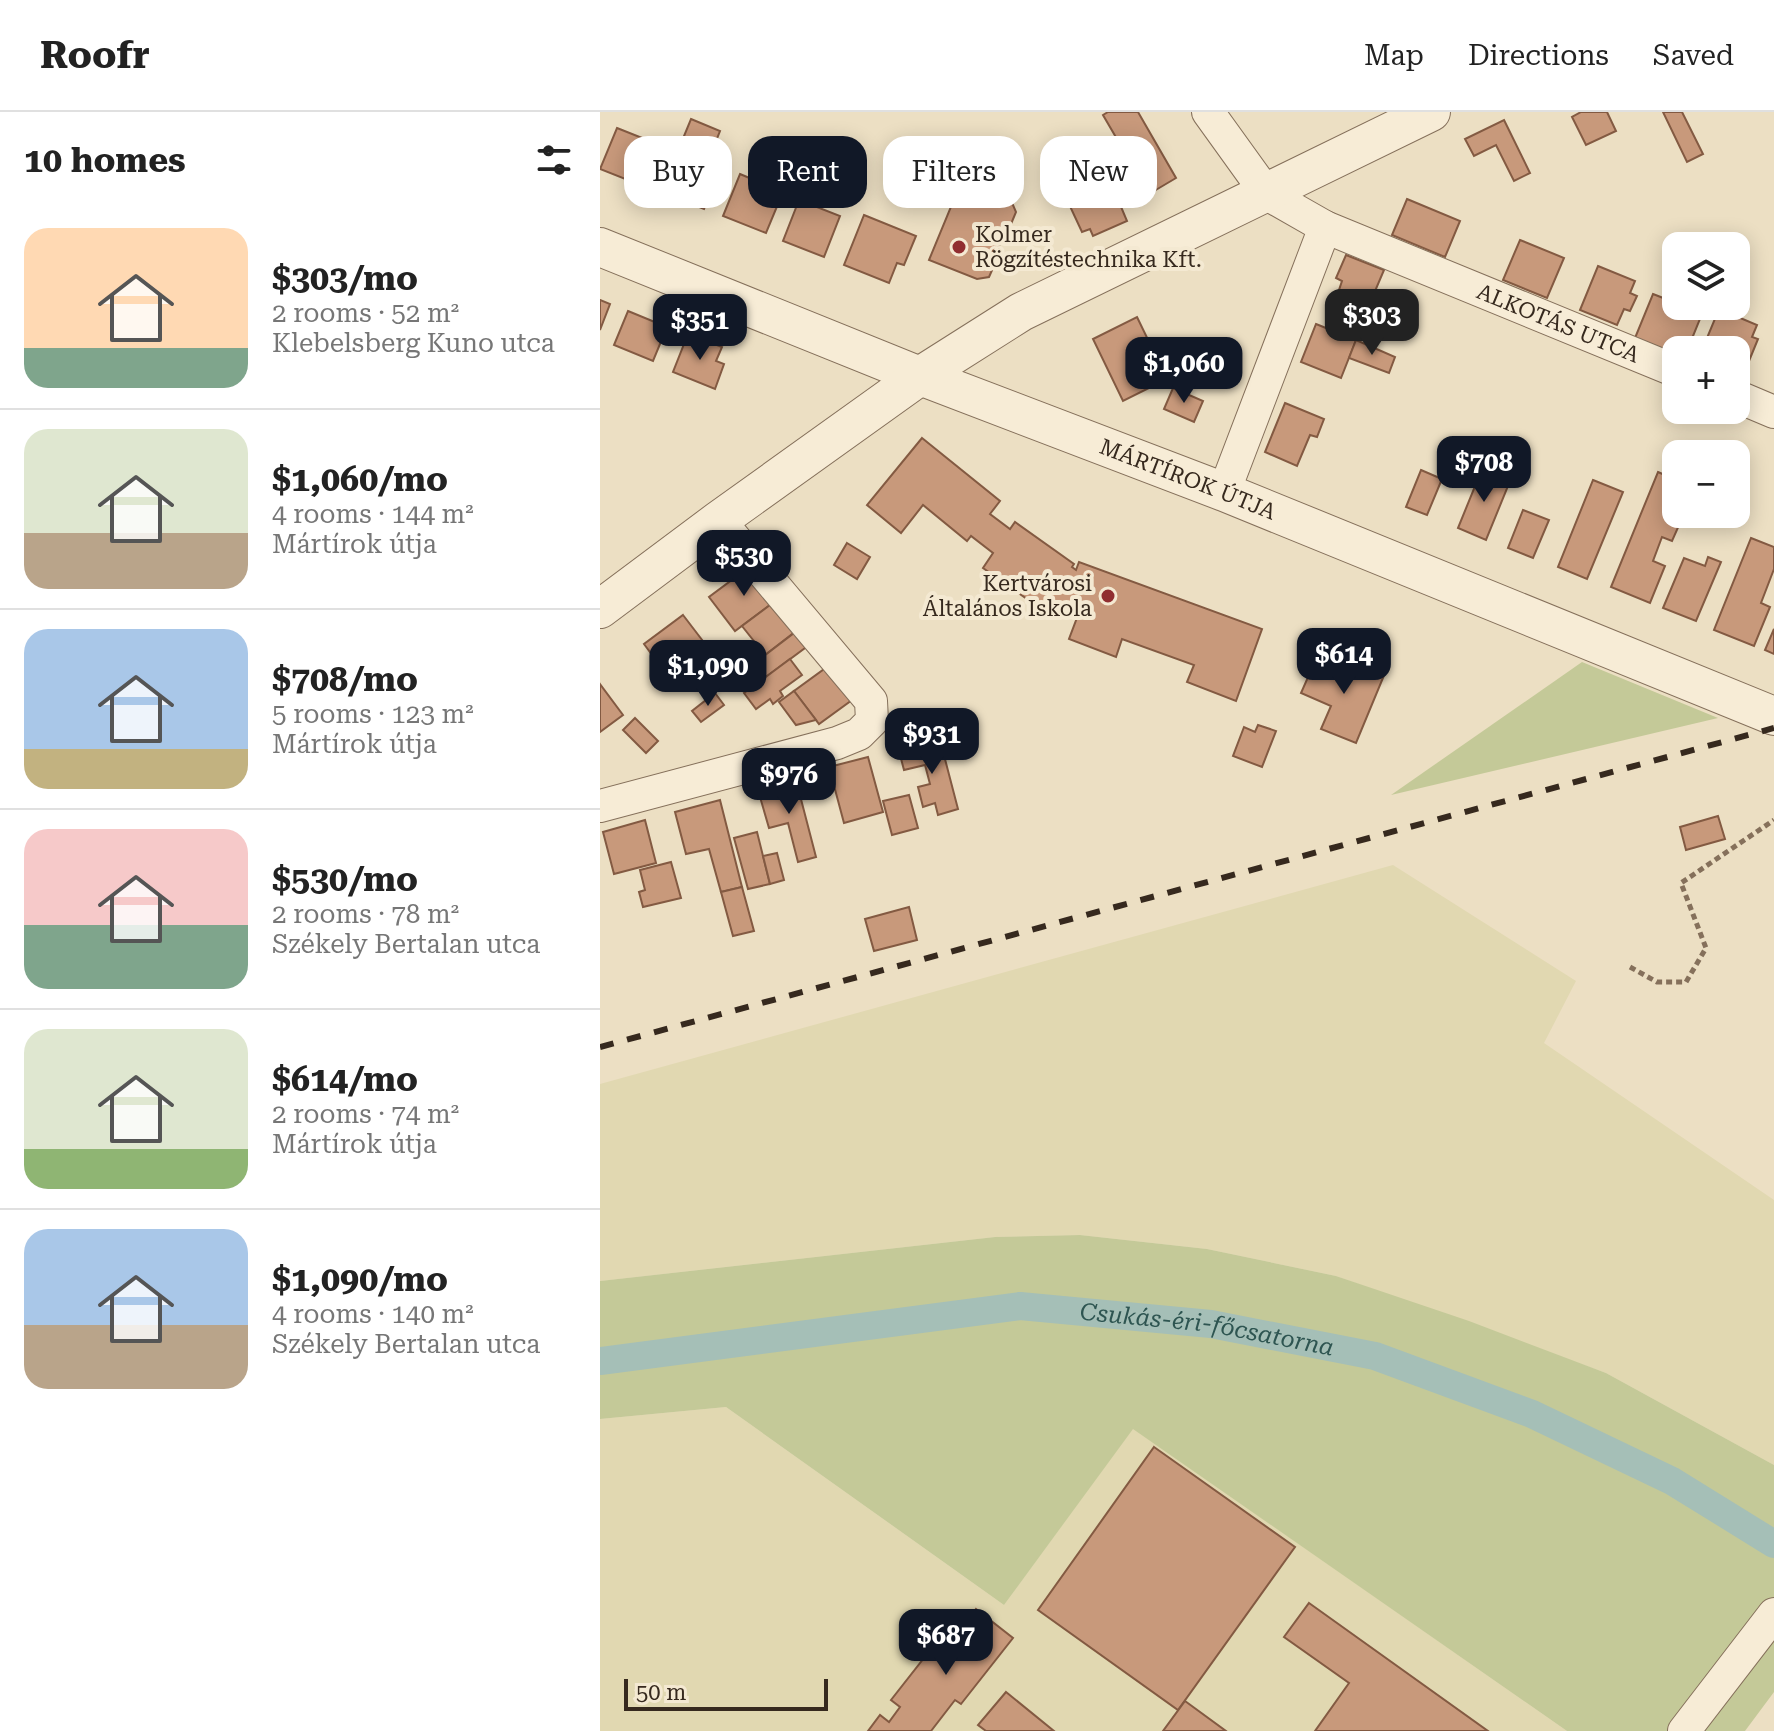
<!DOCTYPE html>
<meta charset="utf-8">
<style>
:root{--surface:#fff;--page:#f6f6f6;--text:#222;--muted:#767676;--line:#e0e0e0;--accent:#111827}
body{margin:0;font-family:"Roboto Serif",serif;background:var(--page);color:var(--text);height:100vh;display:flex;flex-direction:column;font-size:30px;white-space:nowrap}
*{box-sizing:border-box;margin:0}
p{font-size:26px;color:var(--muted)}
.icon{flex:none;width:44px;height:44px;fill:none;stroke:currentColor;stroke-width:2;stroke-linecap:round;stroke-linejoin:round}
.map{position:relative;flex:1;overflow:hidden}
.sheet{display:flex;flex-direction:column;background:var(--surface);width:600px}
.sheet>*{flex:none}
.banner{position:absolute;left:24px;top:24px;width:760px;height:72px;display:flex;gap:16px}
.buttons{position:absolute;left:1062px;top:120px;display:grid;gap:16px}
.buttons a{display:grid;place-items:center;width:88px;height:88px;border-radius:16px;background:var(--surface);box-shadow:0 4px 20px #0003;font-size:40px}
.scale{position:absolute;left:24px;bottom:20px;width:204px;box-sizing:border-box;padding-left:8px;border:4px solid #36291e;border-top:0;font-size:22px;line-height:28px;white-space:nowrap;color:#36291e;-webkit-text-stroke:6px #f4e9d2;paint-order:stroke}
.price{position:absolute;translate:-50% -68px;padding:0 18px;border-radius:16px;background:var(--accent);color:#fff;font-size:26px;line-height:52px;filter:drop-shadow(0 2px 4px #0008)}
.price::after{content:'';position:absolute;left:50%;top:48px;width:24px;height:18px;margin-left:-12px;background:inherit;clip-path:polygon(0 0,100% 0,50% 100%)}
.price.current{background:#222;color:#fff}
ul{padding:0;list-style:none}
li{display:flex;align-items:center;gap:24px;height:200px;padding:0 24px}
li+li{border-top:2px solid var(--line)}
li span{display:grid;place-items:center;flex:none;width:224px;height:160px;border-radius:24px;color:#555}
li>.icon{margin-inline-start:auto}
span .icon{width:96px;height:96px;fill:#fffc;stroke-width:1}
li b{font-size:34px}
h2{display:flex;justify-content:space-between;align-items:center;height:96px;padding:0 24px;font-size:34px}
.chip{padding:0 28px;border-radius:24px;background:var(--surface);box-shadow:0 4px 20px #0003;font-size:28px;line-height:72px}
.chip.current{background:var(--accent);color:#fff}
header{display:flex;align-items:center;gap:48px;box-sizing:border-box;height:112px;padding:0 40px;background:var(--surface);border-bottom:2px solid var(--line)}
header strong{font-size:38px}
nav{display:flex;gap:44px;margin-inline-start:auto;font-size:28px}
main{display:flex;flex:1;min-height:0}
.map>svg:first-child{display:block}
.farmland{fill:#e1d8b1}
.green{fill:#c4c998}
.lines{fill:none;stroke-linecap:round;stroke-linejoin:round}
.canal{stroke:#a5bfb7;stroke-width:28}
.building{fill:#c8997b;stroke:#835a42;stroke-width:2}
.minor-casing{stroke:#85705b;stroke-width:34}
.tertiary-casing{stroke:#85705b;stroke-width:40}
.path{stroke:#85705b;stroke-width:5;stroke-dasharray:6 4;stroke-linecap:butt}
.minor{stroke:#f7ecd6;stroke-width:32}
.tertiary{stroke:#f7ecd6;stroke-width:38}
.rail{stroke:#36291e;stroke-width:6;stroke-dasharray:14 14;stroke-linecap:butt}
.poi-dot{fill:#912e30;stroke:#f4e9d2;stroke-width:3}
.labels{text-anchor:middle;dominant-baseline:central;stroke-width:8;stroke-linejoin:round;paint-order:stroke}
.poi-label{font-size:22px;fill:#36291e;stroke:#f4e9d2;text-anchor:start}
.street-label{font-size:22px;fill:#36291e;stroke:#f4e9d2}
.water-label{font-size:24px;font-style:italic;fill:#2e5551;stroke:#f4e9d2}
</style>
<header>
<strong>Roofr</strong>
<nav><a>Map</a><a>Directions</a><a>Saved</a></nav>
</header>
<main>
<section class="sheet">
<h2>10 homes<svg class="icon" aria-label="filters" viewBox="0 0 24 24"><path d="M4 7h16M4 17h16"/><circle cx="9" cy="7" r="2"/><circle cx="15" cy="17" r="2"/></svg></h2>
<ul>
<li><span style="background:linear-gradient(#ffd9b3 75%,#7fa58c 0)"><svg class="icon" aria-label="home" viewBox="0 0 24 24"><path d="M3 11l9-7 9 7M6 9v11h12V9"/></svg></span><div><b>$303/mo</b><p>2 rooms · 52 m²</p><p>Klebelsberg Kuno utca</p></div></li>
<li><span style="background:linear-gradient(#dfe7d0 65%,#b9a48a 0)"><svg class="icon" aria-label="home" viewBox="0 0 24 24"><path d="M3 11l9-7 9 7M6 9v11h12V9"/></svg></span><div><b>$1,060/mo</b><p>4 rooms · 144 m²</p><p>Mártírok útja</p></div></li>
<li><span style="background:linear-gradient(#a9c7e8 75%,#c2b280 0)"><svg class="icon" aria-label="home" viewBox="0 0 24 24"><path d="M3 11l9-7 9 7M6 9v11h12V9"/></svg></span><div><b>$708/mo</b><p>5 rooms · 123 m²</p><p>Mártírok útja</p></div></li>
<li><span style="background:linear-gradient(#f6c9c9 60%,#7fa58c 0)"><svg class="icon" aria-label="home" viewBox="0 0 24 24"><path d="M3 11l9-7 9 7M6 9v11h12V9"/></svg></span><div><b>$530/mo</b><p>2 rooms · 78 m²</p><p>Székely Bertalan utca</p></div></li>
<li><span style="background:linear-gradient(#dfe7d0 75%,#8fb573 0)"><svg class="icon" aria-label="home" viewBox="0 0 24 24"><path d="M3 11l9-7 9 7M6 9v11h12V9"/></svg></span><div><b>$614/mo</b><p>2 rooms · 74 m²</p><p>Mártírok útja</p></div></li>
<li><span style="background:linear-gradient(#a9c7e8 60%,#b9a48a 0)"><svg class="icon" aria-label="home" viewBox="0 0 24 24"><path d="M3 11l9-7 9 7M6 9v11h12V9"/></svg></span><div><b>$1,090/mo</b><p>4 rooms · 140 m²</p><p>Székely Bertalan utca</p></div></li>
</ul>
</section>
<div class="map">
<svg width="1174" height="1619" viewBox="0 0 1174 1619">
<rect width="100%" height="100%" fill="#ecdfc3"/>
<g class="farmland">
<polygon points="793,753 976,869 944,931 1174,1088 1174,1353 1006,1261 736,1164 607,1137 480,1123 395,1125 0,1169 0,972"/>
<polygon points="126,1295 404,1493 533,1316 967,1619 0,1619 0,1307"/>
</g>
<g class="green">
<polygon points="982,550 1118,606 791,683"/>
<polygon points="480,1123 607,1137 736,1164 869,1209 1006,1261 1174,1353 1174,1580 1145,1619 967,1619 533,1317 404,1493 126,1295 0,1307 0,1169 395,1125"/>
</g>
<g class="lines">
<path class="canal" id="s1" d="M0 1249 420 1194 611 1212 775 1244 932 1302 1072 1369 1174 1432"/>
</g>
<g class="building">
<polygon points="508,0 538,0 576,66 549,82 503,3"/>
<polygon points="1007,0 1016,19 986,33 972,5 981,0"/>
<polygon points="1063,0 1082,0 1103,42 1087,50"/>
<polygon points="91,7 120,19 102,64 115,69 104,97 61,80"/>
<polygon points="904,8 930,61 914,69 896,33 874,44 865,27"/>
<polygon points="17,16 70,37 53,78 0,57"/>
<polygon points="463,28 491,56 472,77 442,49"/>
<polygon points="140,62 183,80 166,121 123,104"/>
<polygon points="362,68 410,86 416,100 409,117 402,120 403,124 398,137 386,142 397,147 389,165 377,167 329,148"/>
<polygon points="511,71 527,109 493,124 490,117 482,120 468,90"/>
<polygon points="807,87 860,109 845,145 792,123"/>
<polygon points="199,88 240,104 224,145 183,129"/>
<polygon points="264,103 316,124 304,153 297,151 289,171 244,153"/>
<polygon points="920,128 964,146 947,186 903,168"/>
<polygon points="746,143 784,158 770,191 739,178 742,169 736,166"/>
<polygon points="998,154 1035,169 1030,181 1037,184 1030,199 1024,197 1017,213 980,198"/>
<polygon points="1053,182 1076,191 1076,194 1102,202 1091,229 1086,226 1080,238 1076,238 1076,242 1035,226"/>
<polygon points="0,188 10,192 0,218"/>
<polygon points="1119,197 1157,213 1152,225 1158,227 1149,249 1144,246 1138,259 1136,258 1136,238 1102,238"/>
<polygon points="28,199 67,215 53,249 14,233"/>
<polygon points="537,205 567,267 523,289 493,227"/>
<polygon points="716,212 756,228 741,266 701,250"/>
<polygon points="88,222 122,235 116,249 124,252 115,277 73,260"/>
<polygon points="756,228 795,245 789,261 749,246"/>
<polygon points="573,276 603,289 594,310 564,297"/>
<polygon points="685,291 724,307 717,325 710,323 697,354 665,340"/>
<polygon points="322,326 400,389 390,402 410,417 415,410 474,452 472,455 476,458 479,450 662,517 636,589 587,570 594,553 522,527 516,545 469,527 478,503 462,497 463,492 449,487 441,497 383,456 393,441 371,424 367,429 323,393 301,421 267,393"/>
<polygon points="882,357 910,369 886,428 858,416"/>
<polygon points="821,358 842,367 827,403 806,395"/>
<polygon points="1058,360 1076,368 1076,402 1084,402 1072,429 1062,425 1053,449 1065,454 1050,491 1011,475"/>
<polygon points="993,368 1023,380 987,467 958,455"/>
<polygon points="923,398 949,408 933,446 908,436"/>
<polygon points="1151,426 1174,435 1174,457 1161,491 1170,495 1154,534 1114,518"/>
<polygon points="247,431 270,445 257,467 234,453"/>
<polygon points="1108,445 1121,450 1096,509 1063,496 1084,446 1105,454"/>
<polygon points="152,453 178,487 135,519 109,485"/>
<polygon points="178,487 200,516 165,543 142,514"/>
<polygon points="83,503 109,537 70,567 44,532"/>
<polygon points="1174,517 1174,542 1165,538"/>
<polygon points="198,518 209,533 158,571 147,557"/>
<polygon points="124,530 143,556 113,579 93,552"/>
<polygon points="190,547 202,563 180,579 183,584 173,592 170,587 156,597 144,581"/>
<polygon points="716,547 745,560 750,547 785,561 756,631 721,617 731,594 701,581"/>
<polygon points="227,555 252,588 219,612 194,579"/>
<polygon points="0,572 23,603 0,620"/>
<polygon points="194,579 216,608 196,613 179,590"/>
<polygon points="115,581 124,593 101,610 92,599"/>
<polygon points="35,606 58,629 46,641 23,618"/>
<polygon points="658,613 676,619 662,655 633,644 644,615 655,620"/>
<polygon points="340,628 358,697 338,703 335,691 323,695 318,675 330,672 325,653 304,658 299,639"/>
<polygon points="268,645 283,700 244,711 229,655"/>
<polygon points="196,668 216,745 198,750 188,711 169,716 158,678"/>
<polygon points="309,683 318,716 292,723 283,689"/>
<polygon points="120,688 142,775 121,780 109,737 86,742 75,700"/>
<polygon points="1118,704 1125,727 1086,738 1080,715"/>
<polygon points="45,708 56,751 14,762 3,720"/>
<polygon points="157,720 170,772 148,777 134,726"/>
<polygon points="177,741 184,768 170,772 163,744"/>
<polygon points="71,750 81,786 43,795 39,780 45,778 40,758"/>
<polygon points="142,775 154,819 133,824 121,780"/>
<polygon points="309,795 317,828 274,839 265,807"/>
<polygon points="554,1335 695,1435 578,1598 438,1498"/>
<polygon points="709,1491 888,1619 715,1619 749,1571 684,1525"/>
<polygon points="376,1497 413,1526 361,1592 355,1588 331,1619 268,1619 280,1603 289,1610 300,1595 291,1588 328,1541 337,1548"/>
<polygon points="406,1580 454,1619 386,1619 378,1613"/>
<polygon points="585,1589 626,1619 563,1619"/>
</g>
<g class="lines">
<defs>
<g id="minor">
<path id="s2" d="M608 0 667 82 725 115 1076 259"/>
<polyline points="1136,284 1174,300"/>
<polyline points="624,380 725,115"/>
<polyline points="0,694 237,631 259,622 272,609 271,589 119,408"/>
<polyline points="1084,1619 1174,1502"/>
</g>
<g id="tertiary">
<path id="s3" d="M0 135 320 264 624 380 1174 604"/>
<polyline points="0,497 119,408 320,264 421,200 831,0"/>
</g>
</defs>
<use href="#minor" class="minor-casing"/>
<use href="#tertiary" class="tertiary-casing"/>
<polyline class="path" points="1030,855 1057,870 1086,870 1106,836 1081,771 1174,708"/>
<use href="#minor" class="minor"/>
<use href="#tertiary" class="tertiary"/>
<polyline class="rail" points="0,935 1174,616"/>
</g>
<g class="poi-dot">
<circle cx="359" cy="135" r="8"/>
<circle cx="508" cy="484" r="8"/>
</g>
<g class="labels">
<g class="poi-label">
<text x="375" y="122">Kolmer<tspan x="375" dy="25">Rögzítéstechnika Kft.</tspan></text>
<text x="492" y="471" text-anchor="end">Kertvárosi<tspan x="492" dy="25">Általános Iskola</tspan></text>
</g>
<g class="street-label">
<text stroke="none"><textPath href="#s2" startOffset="420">ALKOTÁS UTCA</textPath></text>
<text stroke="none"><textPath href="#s3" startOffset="632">MÁRTÍROK ÚTJA</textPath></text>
</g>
<g class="water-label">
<text stroke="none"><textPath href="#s1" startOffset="612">Csukás-éri-főcsatorna</textPath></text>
</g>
</g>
</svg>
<div class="buttons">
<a><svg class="icon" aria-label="layers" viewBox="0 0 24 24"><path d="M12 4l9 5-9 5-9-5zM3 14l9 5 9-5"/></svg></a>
<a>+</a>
<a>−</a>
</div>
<div class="scale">50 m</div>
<b class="price current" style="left:772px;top:245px">$303</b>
<b class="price" style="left:100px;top:250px">$351</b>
<b class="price" style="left:584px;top:293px">$1,060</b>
<b class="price" style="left:884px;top:392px">$708</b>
<b class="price" style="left:144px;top:486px">$530</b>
<b class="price" style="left:744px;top:584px">$614</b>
<b class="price" style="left:108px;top:596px">$1,090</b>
<b class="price" style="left:332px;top:664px">$931</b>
<b class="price" style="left:189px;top:704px">$976</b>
<b class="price" style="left:346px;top:1565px">$687</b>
<div class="banner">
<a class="chip">Buy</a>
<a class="chip current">Rent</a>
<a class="chip">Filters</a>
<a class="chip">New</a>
</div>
</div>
</main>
